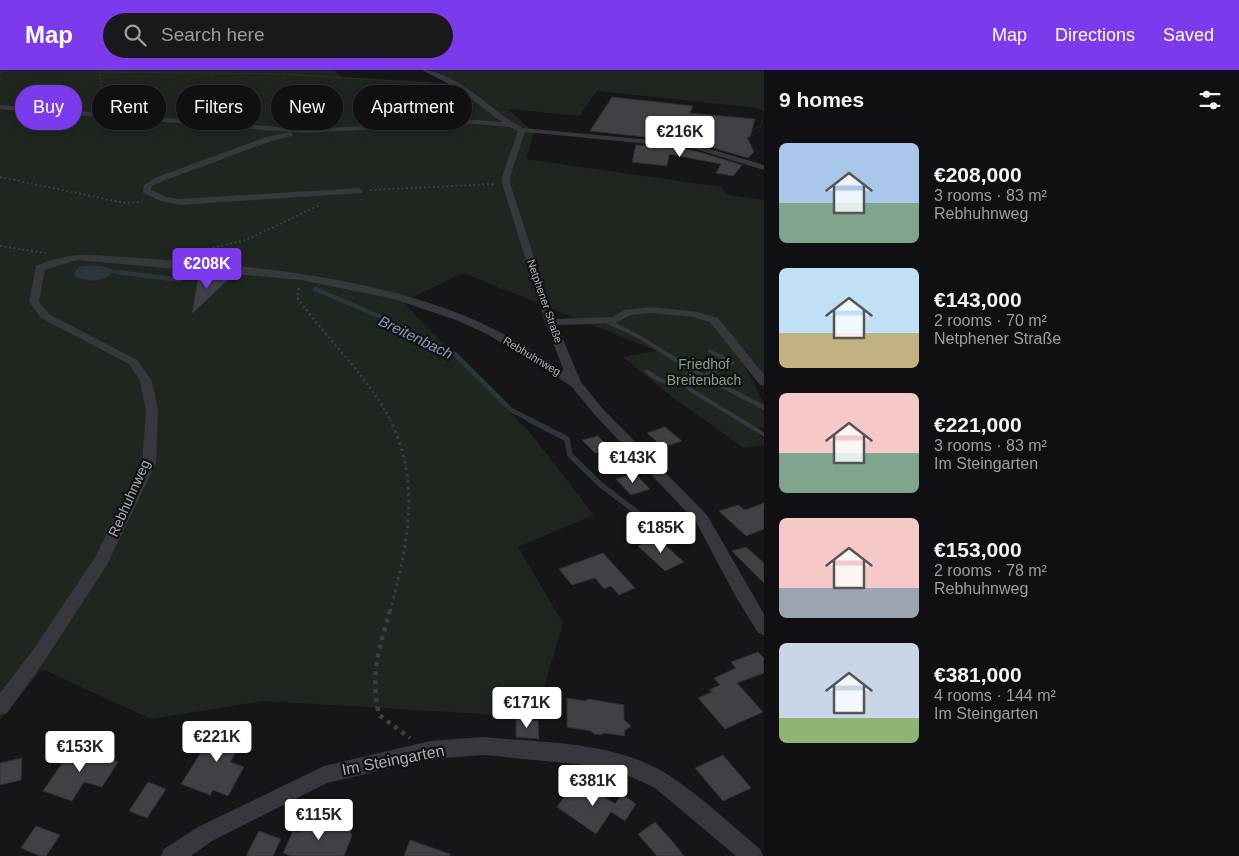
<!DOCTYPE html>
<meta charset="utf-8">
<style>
:root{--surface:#101012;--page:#19191b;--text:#f1f3f6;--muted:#9c9d9f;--line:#303032;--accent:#7c3aed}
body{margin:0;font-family:Helvetica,sans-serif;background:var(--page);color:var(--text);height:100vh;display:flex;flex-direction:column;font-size:19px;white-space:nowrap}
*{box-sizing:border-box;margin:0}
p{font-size:16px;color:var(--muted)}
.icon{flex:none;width:28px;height:28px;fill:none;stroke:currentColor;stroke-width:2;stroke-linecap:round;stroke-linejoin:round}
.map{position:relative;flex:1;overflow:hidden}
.side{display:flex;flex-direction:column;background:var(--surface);width:475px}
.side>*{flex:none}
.banner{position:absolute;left:15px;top:15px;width:475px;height:45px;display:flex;gap:10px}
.price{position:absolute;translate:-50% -42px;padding:0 11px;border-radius:5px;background:#fff;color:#222;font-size:16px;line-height:32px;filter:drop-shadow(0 1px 2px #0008)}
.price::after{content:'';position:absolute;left:50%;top:30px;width:15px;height:11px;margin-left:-8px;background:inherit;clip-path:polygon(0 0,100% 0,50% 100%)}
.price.selected{background:var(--accent);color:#fff}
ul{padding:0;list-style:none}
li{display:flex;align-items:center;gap:15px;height:125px;padding:0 15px}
li span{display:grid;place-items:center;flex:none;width:140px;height:100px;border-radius:8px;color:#555}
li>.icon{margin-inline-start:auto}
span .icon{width:60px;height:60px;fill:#fffc;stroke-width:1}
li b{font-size:21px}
h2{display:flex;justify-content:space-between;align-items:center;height:60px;padding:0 15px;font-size:21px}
.chip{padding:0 18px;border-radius:22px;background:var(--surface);box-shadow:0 2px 8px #0003,0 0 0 1px var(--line);font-size:18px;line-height:45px}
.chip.selected{background:var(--accent);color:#fff}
header{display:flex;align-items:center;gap:30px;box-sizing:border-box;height:70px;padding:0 25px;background:var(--accent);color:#fff}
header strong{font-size:24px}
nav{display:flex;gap:28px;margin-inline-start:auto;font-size:18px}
.search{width:350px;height:45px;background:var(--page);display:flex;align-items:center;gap:12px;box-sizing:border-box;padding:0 18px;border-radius:28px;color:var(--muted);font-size:19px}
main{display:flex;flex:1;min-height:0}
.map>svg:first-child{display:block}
.green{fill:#1e261f}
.water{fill:#2c353c}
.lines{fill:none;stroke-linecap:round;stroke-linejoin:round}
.stream-far2{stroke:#2c353c;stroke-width:3}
.stream-far1{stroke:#2c353c;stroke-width:4.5}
.stream{stroke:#2c353c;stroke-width:5.5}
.building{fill:#404145;stroke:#303034}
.path-far4{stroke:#3d3f44;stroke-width:1;stroke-dasharray:1 2;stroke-linecap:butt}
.path-far3{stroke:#3d3f44;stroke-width:2;stroke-dasharray:2 2.5;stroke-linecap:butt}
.path-far2{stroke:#3d3f44;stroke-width:2.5;stroke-dasharray:2 3;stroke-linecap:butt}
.path-far1{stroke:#3d3f44;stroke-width:3;stroke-dasharray:2.5 4;stroke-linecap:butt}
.path{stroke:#3d3f44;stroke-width:4.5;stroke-dasharray:4 5;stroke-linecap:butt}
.lane{fill:#37383d;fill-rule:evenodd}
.street{fill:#37383d;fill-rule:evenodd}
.labels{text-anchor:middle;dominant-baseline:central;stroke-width:4.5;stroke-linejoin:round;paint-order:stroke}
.far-street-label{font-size:11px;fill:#a8adb8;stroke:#111113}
.park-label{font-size:14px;fill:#7fa381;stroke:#111113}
.street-label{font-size:14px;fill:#a8adb8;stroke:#111113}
.water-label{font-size:15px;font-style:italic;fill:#7f9bb3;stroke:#111113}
.near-street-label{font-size:16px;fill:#a8adb8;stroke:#111113}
</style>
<header>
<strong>Map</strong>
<div class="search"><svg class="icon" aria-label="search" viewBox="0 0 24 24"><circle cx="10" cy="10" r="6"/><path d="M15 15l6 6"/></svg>Search here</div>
<nav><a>Map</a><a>Directions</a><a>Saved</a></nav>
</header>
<main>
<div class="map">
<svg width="764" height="786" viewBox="0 0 764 786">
<rect width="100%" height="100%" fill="#161618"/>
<polygon class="green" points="0,0 333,0 342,7 449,13 431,0 764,0 764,42 758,38 597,21 579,46 508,39 534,63 526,89 721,117 728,125 764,130 764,303 724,256 764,334 764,357 753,360 764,369 764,375 744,378 672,327 623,287 657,281 463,203 403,232 532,365 594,445 518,477 563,553 535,647 264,631 151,649 42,599 0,650"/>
<path class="water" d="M92 195 106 197 115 201C103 213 90 212 76 207L74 203 79 197Z"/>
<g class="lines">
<polyline class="stream-far2" points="114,202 128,204"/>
<g class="stream-far1">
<polyline points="118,202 180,210"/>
<polyline points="315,219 381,247 455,284 511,340 533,351"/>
</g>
<polyline class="stream" points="530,350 567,369 570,385 601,415 663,462"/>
</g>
<g class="building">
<polygon points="612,27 693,36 690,43 755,49 750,67 747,67 754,82 748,88 693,72 590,61"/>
<polygon points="636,75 692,80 742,95 733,106 716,103 721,94 669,84 667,96 632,92"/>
<polygon points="231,207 192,244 198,208"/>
<polygon points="665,357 682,371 663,377 647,363"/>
<polygon points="598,366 611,379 595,383 582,370"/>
<polygon points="635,404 650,419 631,425 616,409"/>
<polygon points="764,433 764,459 746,466 719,441 738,435 745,440"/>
<polygon points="657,468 684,492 665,501 638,476"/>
<polygon points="746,477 764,493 764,513 732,481"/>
<polygon points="603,483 635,518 619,525 611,516 604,519 595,508 572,515 559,499"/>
<polygon points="758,582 764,588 764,603 737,613 763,642 725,659 698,628 712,622 709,620 720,615 714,608 736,598 731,592"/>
<polygon points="567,628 585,631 589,629 624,635 624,650 631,656 624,661 625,666 604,663 601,665 594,664 591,661 567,657"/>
<polygon points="516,649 538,651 539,669 516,667"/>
<polygon points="219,654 247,664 230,692 244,697 228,726 213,720 210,725 181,714"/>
<polygon points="73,677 118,692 102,717 84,712 72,731 43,721"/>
<polygon points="723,685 751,718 723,731 695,698"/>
<polygon points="22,688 21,710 0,715 0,693"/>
<polygon points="577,709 615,734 622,724 636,734 625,751 611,742 596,764 557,737"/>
<polygon points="148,712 166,719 147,748 129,741"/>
<polygon points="305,749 335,759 343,756 349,758 352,766 344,786 292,786 283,783 293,761 299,763"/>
<polygon points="655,752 673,772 684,786 657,786 638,764"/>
<polygon points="36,756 60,765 46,786 40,786 21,778"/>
<polygon points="259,761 281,769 273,786 246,786"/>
<polygon points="410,770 450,784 450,786 404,786"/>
</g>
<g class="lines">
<g class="path-far4">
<polyline points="0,3 7,0"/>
<polyline points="103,36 100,2 283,4 427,13"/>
<polyline points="754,59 760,57 763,49"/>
<polyline points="759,61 764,60"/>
</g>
<g class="path-far3">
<polyline points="0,107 125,133 142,132"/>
<polyline points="370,120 494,114"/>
<polyline points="0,176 46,183"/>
<polyline points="195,182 246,170 320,135"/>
</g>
<path class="path-far2" d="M299 218 297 227C327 270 367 305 391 351"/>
<path class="path-far1" d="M390 541C407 478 422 412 390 350"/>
<path class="path" d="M390 540C379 580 370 603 379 645L410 668"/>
<path class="lane" d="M605 249C641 262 670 286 704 304L727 293 708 282V280H712L734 292 735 293 734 294 708 306 764 335V340L691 302 685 312 693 319 764 362V367L689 321 681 314C667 316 655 312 645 302L644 301 645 300C650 300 651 302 656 305 663 310 671 312 680 311L687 300 638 268 603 252 602 251Z"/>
<g class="street">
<path d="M422 0C451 0 489 36 513 53L523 58 693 74 764 95V100L692 78 525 62 510 107V113L554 249 613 247 624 240 651 237 698 242 718 248 764 304V316L760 315 710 252 693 247 651 243 631 245 615 253 557 255 581 312 602 338 707 445 764 544V565L758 563 736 527 696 452 594 344 571 316 487 264 456 250 394 229 301 210 77 190 45 200 39 232 49 244 137 290 152 311 158 341 156 393 107 495 45 590 7 643 0 645V623L33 580 94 489 142 393 146 341 140 311 129 294 41 248 29 232 36 196C55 188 73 184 93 185 214 193 351 200 465 246 500 260 532 280 564 301L545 252 502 113V107L518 61 509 57 476 54 304 63 290 62 293 64 292 66 272 71 163 111 152 116 151 120 166 127 180 129 359 118 363 121 362 123 180 135 161 131 143 123 144 115 157 107 266 67 289 62 0 39V35L304 59 476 50 502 52 457 18Z"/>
<path d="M484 667C545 673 616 671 670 706 702 727 730 754 760 779L763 786H736L655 718 625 704 595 696 484 685 430 689 327 713 212 771 191 786H161L164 779 198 757 324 696 430 671Z"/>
</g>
</g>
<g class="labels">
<g class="far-street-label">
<text transform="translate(545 231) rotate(71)">Netphener Straße</text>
<text transform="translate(532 286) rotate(31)">Rebhuhnweg</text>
</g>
<g class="park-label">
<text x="704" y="294">Friedhof<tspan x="704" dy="16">Breitenbach</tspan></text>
</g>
<g class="street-label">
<text transform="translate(129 428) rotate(-66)">Rebhuhnweg</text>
</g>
<g class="water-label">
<text transform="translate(416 267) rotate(26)">Breitenbach</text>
</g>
<g class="near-street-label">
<text transform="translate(393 690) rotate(-11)">Im Steingarten</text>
</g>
</g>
</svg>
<b class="price" style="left:680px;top:88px">€216K</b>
<b class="price selected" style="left:207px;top:220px">€208K</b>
<b class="price" style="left:633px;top:414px">€143K</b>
<b class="price" style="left:661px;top:484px">€185K</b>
<b class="price" style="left:527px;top:659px">€171K</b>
<b class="price" style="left:217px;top:693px">€221K</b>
<b class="price" style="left:80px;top:703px">€153K</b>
<b class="price" style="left:593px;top:737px">€381K</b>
<b class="price" style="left:319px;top:771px">€115K</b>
<div class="banner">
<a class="chip selected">Buy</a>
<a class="chip">Rent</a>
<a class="chip">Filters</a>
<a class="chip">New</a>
<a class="chip">Apartment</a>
</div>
</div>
<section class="side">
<h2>9 homes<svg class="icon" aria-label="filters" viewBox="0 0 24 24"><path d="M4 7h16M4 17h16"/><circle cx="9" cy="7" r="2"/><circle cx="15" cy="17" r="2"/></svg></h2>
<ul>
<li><span style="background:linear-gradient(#a9c7e8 60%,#7fa58c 0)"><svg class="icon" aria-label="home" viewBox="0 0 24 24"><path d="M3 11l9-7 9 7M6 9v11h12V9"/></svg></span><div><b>€208,000</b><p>3 rooms · 83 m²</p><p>Rebhuhnweg</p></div></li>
<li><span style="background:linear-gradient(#bfe0f5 65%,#c2b280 0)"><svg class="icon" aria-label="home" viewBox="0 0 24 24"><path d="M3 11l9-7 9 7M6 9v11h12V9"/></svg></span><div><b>€143,000</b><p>2 rooms · 70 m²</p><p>Netphener Straße</p></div></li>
<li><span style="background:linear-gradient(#f6c9c9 60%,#7fa58c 0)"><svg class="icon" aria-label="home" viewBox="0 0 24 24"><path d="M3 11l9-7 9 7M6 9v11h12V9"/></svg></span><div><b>€221,000</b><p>3 rooms · 83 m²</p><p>Im Steingarten</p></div></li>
<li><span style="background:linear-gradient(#f6c9c9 70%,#9aa5b1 0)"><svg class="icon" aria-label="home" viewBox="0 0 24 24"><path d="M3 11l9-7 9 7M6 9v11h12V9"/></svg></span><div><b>€153,000</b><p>2 rooms · 78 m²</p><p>Rebhuhnweg</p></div></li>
<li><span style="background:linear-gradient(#c9d6e8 75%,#8fb573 0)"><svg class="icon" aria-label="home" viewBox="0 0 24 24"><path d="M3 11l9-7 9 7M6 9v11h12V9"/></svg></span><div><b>€381,000</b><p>4 rooms · 144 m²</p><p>Im Steingarten</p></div></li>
</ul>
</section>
</main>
